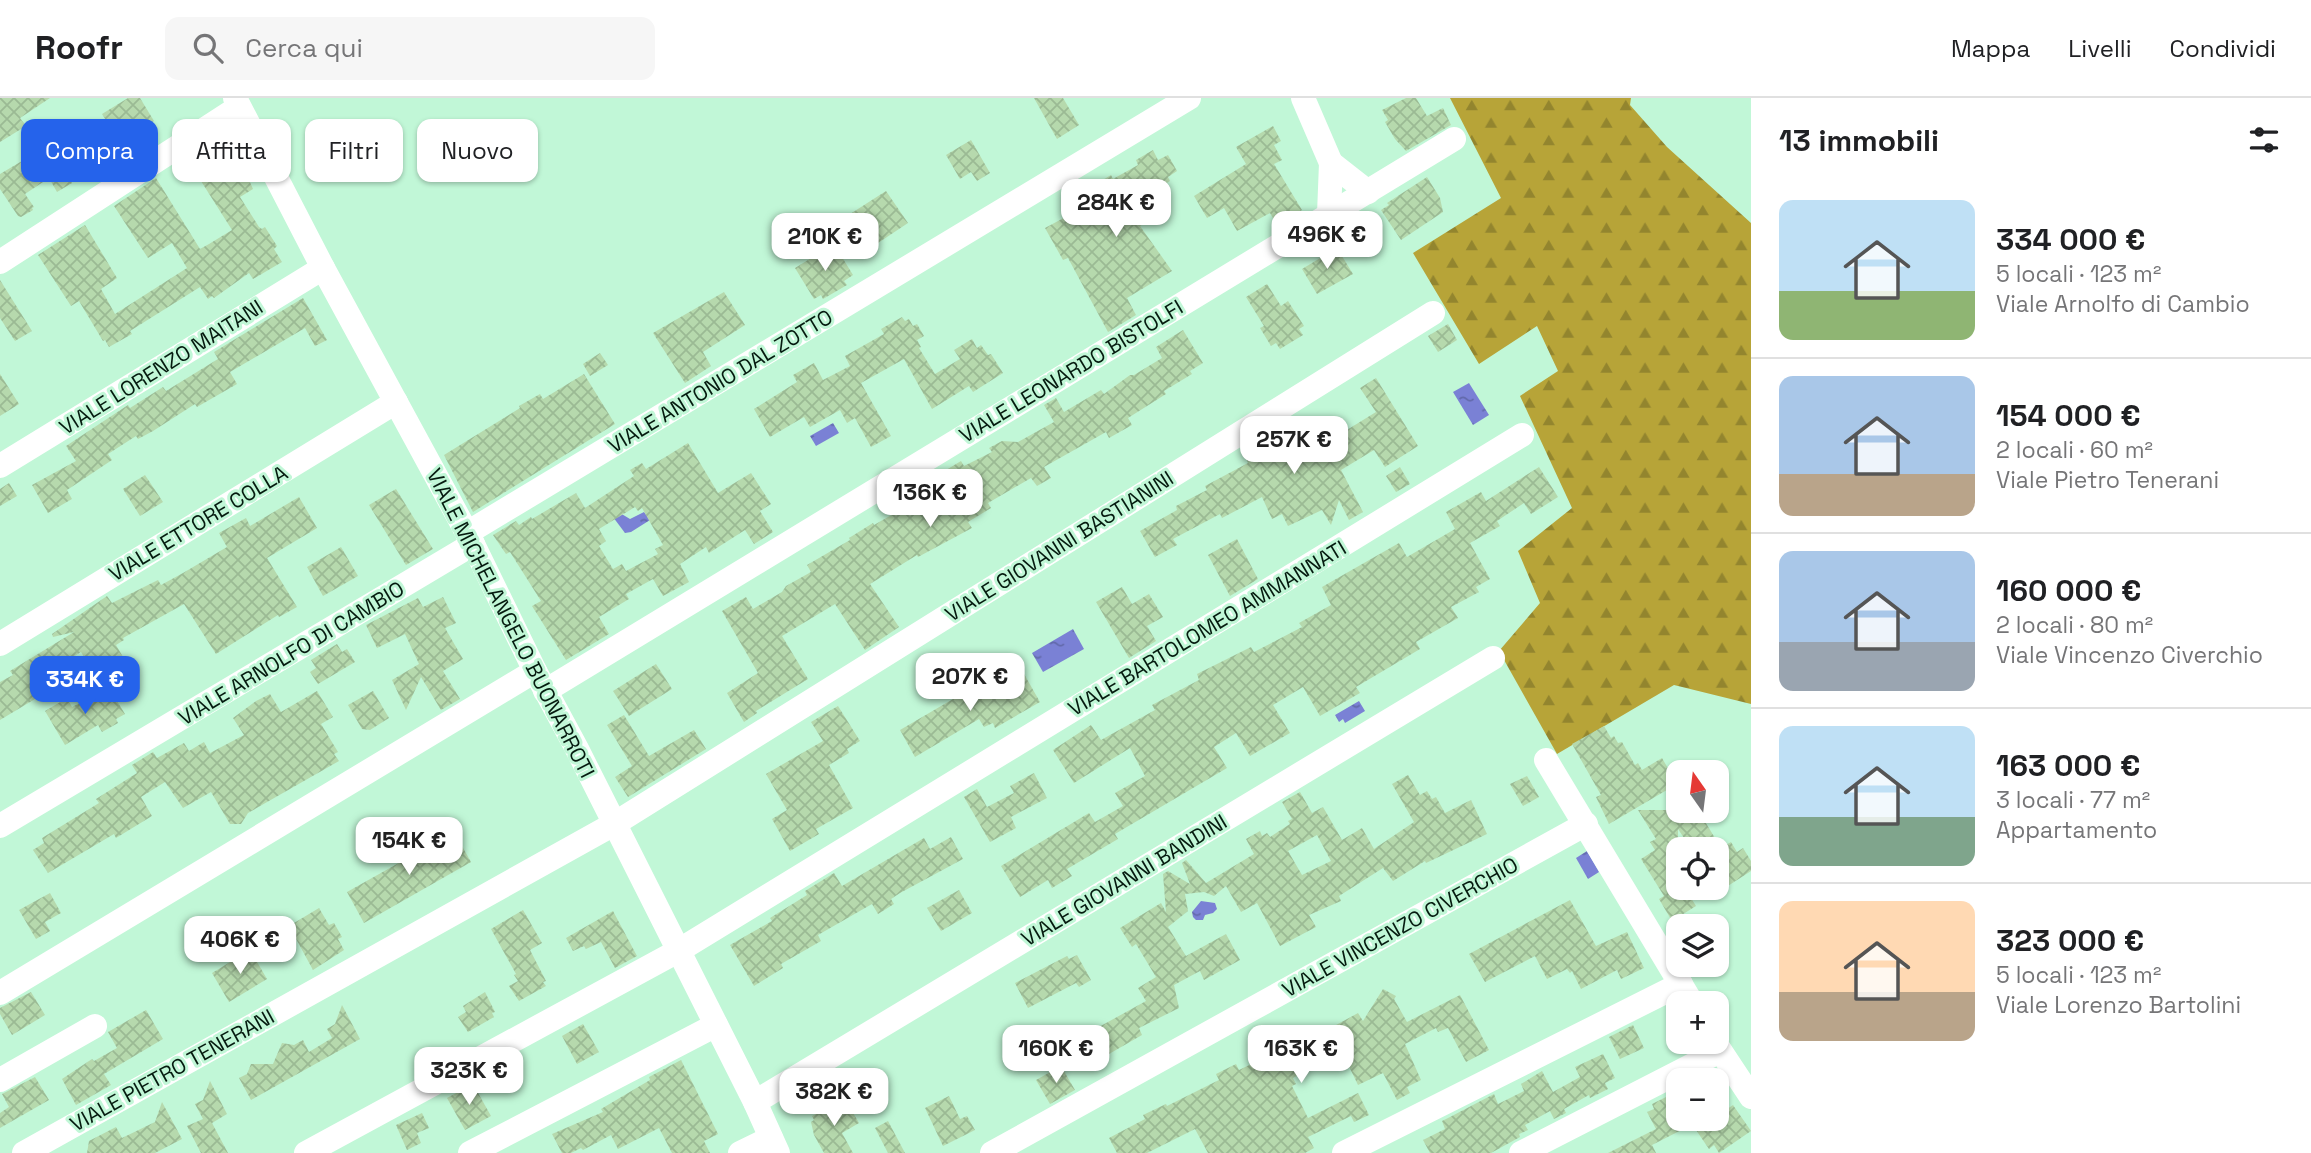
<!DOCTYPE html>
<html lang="it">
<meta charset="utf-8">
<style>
:root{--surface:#fff;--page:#f6f6f6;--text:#202124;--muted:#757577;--line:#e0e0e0;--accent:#2563eb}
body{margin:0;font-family:"Space Grotesk",sans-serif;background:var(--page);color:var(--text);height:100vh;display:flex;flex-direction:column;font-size:26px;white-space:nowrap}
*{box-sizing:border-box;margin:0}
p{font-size:23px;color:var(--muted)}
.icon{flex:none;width:38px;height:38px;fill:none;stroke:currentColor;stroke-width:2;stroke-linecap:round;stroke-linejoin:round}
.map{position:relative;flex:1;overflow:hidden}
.drawer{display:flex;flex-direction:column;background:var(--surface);width:560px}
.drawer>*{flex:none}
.guide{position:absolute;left:21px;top:21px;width:665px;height:63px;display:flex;gap:14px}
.needle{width:46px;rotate:346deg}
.tools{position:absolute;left:1666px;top:662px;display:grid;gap:14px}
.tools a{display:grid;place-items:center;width:63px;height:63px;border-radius:14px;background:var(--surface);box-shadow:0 2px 5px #0004;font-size:35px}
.price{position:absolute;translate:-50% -60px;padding:0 16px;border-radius:14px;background:#fff;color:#222;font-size:23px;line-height:46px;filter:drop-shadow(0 2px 4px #0008)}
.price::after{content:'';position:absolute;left:50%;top:42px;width:21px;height:16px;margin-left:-10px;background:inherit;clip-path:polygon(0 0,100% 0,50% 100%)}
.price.active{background:var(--accent);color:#fff}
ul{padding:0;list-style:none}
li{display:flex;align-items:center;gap:21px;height:175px;padding:0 28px}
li+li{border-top:2px solid var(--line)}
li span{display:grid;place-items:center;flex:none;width:196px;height:140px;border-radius:14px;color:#555}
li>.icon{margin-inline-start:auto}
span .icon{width:84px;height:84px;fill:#fffc;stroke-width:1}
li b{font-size:30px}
h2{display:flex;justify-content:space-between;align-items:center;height:84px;padding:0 28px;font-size:30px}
.tag{padding:0 24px;border-radius:14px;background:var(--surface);box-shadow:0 2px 5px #0004;font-size:24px;line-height:63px}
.tag.active{background:var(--accent);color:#fff}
header{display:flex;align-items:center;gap:42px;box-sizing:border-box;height:98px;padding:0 35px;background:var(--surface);border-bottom:2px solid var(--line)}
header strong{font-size:33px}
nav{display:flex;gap:38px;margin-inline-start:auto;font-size:24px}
.search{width:490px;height:63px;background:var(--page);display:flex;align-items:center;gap:18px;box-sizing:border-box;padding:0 24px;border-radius:14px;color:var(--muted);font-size:26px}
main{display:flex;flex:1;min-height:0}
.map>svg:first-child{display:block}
.forest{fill:url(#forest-firs)}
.water{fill:url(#water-ripples)}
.building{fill:url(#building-cross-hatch);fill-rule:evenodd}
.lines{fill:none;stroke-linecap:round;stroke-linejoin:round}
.minor{stroke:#fff;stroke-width:24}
.labels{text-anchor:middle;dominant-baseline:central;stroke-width:6;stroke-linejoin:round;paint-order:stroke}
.street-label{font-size:21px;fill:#051a0f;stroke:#c1f7d7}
</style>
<header>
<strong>Roofr</strong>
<div class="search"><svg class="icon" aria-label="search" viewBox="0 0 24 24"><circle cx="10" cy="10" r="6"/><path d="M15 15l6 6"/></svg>Cerca qui</div>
<nav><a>Mappa</a><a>Livelli</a><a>Condividi</a></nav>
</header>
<main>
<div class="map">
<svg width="1751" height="1055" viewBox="0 0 1751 1055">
<defs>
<pattern id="forest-firs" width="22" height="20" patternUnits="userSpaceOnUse" patternTransform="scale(1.75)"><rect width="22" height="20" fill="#b7a438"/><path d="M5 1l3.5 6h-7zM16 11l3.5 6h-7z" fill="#93852e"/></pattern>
<pattern id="water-ripples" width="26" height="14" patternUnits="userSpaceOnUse" patternTransform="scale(1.75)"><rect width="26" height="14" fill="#7a81d5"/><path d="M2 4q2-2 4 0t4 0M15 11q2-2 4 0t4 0" fill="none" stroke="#6269ab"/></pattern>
<pattern id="building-cross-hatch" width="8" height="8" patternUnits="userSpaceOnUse" patternTransform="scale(1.75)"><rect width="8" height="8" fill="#b6d9ad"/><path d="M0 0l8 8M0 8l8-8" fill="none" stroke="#9bba94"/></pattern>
</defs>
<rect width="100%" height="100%" fill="#c1f7d7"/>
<polygon class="forest" points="1450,0 1631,0 1630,7 1667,49 1751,125 1751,606 1674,587 1557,656 1499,553 1540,505 1518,453 1572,410 1520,298 1558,273 1537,228 1479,266 1413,155 1501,100"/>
<g class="water">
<polygon points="1469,285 1489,317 1473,327 1453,294"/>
<polygon points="833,325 839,335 816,348 810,338"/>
<polygon points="644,414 650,422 631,434 625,435 613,419 620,415 630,421"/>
<polygon points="1073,531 1084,551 1043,574 1032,555"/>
<polygon points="1359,603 1365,613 1345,625 1343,621 1339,624 1335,617"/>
<polygon points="1587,753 1599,774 1588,781 1576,760"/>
<polygon points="1201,803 1215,805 1217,811 1213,815 1205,817 1203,822 1196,822 1193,819 1192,814"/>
</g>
<g class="building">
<polygon points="0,0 50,0 20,20 26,28 0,44"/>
<polygon points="128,0 140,0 154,23 120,44 102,16"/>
<polygon points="1034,0 1063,0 1079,27 1057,41"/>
<polygon points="1406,0 1416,0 1427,18 1443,10 1451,27 1406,53 1395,41 1385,24 1388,22 1382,12"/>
<polygon points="1273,28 1281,43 1274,47 1282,62 1274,66 1302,112 1277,127 1270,115 1237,133 1224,110 1207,120 1194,98 1246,66 1236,49"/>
<polygon points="224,38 241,64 253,91 240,99 259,129 262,131 265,129 277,148 274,151 282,164 253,181 249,175 214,200 212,198 208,201 200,189 130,233 132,236 109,249 105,242 103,243 79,203 71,208 38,157 85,127 117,180 101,191 115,216 187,170 172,145 148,160 114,108 156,80 200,151 209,146 232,132 187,61"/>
<polygon points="971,42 990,75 977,83 971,74 960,81 946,57"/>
<polygon points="49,47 72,85 57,94 49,80 25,96 34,109 32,110 33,112 21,119 18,118 0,91 0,76"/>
<polygon points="1153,52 1158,62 1168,57 1177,73 1168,79 1170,83 1160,89 1161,93 1148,100 1158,117 1140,128 1172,173 1127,200 1136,217 1108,234 1068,160 1063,162 1045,130 1099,101 1091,89 1111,77 1113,81 1138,67 1136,62"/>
<polygon points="1427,79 1440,100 1443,114 1401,142 1381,112 1389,107 1387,105"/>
<polygon points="886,93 908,125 869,151 847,118"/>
<polygon points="834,146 853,177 844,183 847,187 823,201 821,197 814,201 795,170"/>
<polygon points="1337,150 1353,176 1317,196 1302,171"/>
<polygon points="0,182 32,233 15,243 0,220"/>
<polygon points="1267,186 1281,208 1288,203 1304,228 1299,231 1303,237 1280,251 1276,245 1271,248 1260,230 1264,228 1246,199"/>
<polygon points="724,194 745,227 703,254 711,268 685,285 653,235"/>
<polygon points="303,200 327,242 315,248 305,230 230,274 237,286 197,309 195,306 153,333 138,341 136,338 108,356 112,362 67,392 72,401 48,415 32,387 76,363 66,348 128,307 130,310 163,289 166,293 218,261 214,254"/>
<polygon points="902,219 905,223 909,221 913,228 917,226 924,238 917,242 921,249 919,250 935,276 960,261 954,252 972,241 977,250 981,247 988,257 991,256 1003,275 973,294 969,288 932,311 904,261 861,285 891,338 871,349 855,320 847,325 840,312 810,329 804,319 770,339 754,311 797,284 793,277 814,265 823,282 850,268 845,258 884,236 881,231"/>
<polygon points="1448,226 1457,242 1438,254 1428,238"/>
<polygon points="1183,232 1203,265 1190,273 1192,276 1164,293 1166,296 1128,320 1132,327 1109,340 1106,334 1044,369 1051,380 1037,388 1031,380 988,405 991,410 968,424 972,430 918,459 917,457 870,486 899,529 865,552 835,506 782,538 808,581 756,613 757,615 744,624 727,595 758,575 722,513 746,499 753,511 782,494 786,488 811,474 807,467 850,442 849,440 873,425 874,427 937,391 931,381 961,363 964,368 992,354 989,350 1002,343 1018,344 1054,324 1044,307 1056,300 1064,314 1101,292 1104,296 1130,277 1134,277 1162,260 1156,249"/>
<polygon points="600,255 608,267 590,278 583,266"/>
<polygon points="0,276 19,306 0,318"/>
<polygon points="584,276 615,326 473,414 444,357 520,310 519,308 540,296 543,301"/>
<polygon points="1376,280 1418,348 1385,369 1374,352 1341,372 1363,414 1349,422 1339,402 1331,427 1322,412 1288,428 1282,416 1272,421 1262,399 1222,420 1220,416 1173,441 1177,447 1155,459 1140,433 1177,412 1176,408 1207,392 1205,388 1248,365 1246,360 1263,351 1266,356 1298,338 1308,356 1376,314 1360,290"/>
<path d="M688 345 718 395 751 375 771 406 760 413 773 434 754 446 745 432 709 455 706 449 680 466 689 484 663 498 653 481 626 496 629 501 599 519 609 536 566 562 532 508 541 503 510 454 506 456 493 437 516 423 519 427 531 419 532 421 576 395 585 410 634 378 630 372 642 365 646 371ZM635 409 638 413 642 410 663 447 655 451 658 456 626 473 622 466 613 471 599 448 606 443 599 431Z"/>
<polygon points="1400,369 1410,386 1396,394 1386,378"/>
<polygon points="1539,369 1558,399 1531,416 1524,405 1497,423 1500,428 1470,445 1490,481 1476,489 1479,494 1451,509 1458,520 1416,544 1420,551 1356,589 1360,595 1320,618 1303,589 1273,607 1290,635 1250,658 1236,635 1214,649 1227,670 1115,736 1118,741 1067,771 1072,778 1052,790 1048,782 1020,799 1001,768 1089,715 1095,724 1123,708 1115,695 1145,678 1130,650 1074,685 1053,652 1091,627 1101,642 1155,612 1152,607 1199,582 1197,576 1251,549 1254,554 1302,529 1299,525 1331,507 1322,489 1399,445 1407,459 1455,431 1446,414 1481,394 1486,403"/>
<polygon points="145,377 163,404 140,418 123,391"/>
<polygon points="9,385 17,398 0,408 0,391"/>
<polygon points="396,391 433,451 406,467 369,407"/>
<polygon points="299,399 317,430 267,460 297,509 279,519 278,517 216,556 184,506 123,540 124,542 116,547 130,571 101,588 81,554 37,581 45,595 0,622 0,584 13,577 10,573 74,534 53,539 52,536 107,498 112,505 158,482 161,487 183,475 227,449 219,435 246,420 250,428"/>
<polygon points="1237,441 1258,481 1230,498 1208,457"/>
<polygon points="341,449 358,478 323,498 307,469"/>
<polygon points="1122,489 1132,506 1149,496 1163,519 1147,528 1156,543 1129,560 1096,504"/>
<polygon points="443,499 456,525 445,530 463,561 443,573 460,601 441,612 421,579 406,612 392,582 419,566 405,536 377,550 366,527 418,500 423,509"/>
<polygon points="337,546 342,554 347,551 355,564 318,586 310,574 316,570 311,562"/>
<polygon points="656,566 672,591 629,618 613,593"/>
<polygon points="1024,576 1040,604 995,630 993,625 984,629 979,621 915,659 900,632 965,594 963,591 981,581 988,596"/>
<polygon points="109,590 125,616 116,621 118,625 102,634 98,627 65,647 45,613 67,600 72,609"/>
<polygon points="317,593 333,619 321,626 338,654 334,656 339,663 248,715 241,726 230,726 211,694 183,710 165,684 141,699 152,718 116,740 114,736 48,775 33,752 44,745 42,740 99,705 96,701 137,675 132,667 153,654 157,660 184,645 189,653 204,644 210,655 244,637 233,620 256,603 270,596 281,614"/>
<polygon points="373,593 389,620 370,632 362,631 348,607"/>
<polygon points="838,608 860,643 847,651 849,655 829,667 853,710 816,731 819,736 790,753 772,721 787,712 766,676 823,643 811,624"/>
<polygon points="624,617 649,658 694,632 706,651 628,699 615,679 632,668 607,627"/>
<polygon points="1604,628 1611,640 1614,638 1618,645 1622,644 1635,667 1638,665 1642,672 1662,660 1677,686 1609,726 1596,699 1601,697 1572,646"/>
<polygon points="1034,675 1047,700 1011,719 1016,730 990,744 964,699 977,691 987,709 1014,695 1010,688"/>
<path d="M1408 677 1420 697 1427 693 1432 701 1436 699 1445 715 1471 702 1487 736 1426 765 1425 763 1393 783 1383 770 1339 798 1341 803 1309 817 1316 829 1280 848 1257 805 1241 814 1226 788 1214 798 1204 794 1185 796 1188 813 1168 829 1186 858 1226 836 1240 862 1204 882 1200 873 1174 887 1179 910 1139 930 1142 937 1135 941 1109 956 1106 952 1074 968 1063 946 1087 933 1088 935 1146 903 1138 890 1156 879 1136 846 1132 849 1120 830 1161 805 1166 814 1163 776 1168 773 1190 786 1182 765 1186 762 1206 785 1254 756 1246 741 1260 733 1262 738 1267 735 1270 739 1290 726 1288 723 1292 721 1282 704 1300 694 1312 715 1323 709 1342 742 1362 730 1374 751 1414 724 1392 686ZM1317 737 1331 763 1302 777 1288 753Z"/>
<polygon points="1527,678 1539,699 1523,708 1510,686"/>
<polygon points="1638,712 1698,712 1721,750 1731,744 1737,754 1743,750 1751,763 1751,773 1717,795 1717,752 1720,751 1703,751 1697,741 1688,746 1678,731 1678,789 1684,789 1696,808 1672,823 1659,801 1664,798 1641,761 1655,752 1650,744 1656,741"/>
<polygon points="454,734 471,764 364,825 347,794"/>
<polygon points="951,739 963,761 900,795 891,801 894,806 878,816 872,806 818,837 821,843 781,866 783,870 754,888 730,847 772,823 770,820 807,797 805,793 834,775 842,788 924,740 930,751"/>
<polygon points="959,792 972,815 941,833 927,810"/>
<polygon points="50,795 61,815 45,824 50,833 36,841 19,812"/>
<polygon points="1570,802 1596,848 1627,834 1644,870 1621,881 1617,872 1581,891 1572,873 1570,875 1567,871 1547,881 1535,858 1485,884 1469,856"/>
<polygon points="319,810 329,827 334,825 342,839 338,841 344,852 313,872 289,828"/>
<polygon points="523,812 542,845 530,852 546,883 543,884 546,888 519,903 509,888 518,883 514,877 516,876 491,831"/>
<polygon points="613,813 637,858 615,870 601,844 586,851 584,848 573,853 566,840"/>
<polygon points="250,852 267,881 229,904 212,875"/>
<polygon points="1077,857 1091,882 1079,889 1076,885 1028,910 1015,885 1067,858 1069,861"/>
<polygon points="1383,891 1396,898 1394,901 1407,924 1460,897 1489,952 1466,964 1448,930 1438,934 1436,930 1405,946 1421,982 1407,989 1410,995 1397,1002 1383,975 1358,987 1341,952 1293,980 1296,986 1292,988 1308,1020 1358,995 1369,1017 1354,1024 1351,1018 1308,1039 1314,1050 1305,1055 1208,1055 1195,1031 1147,1055 1117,1055 1109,1040 1145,1021 1143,1017 1166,1006 1167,1008 1219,982 1216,976 1236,966 1239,972 1266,959 1270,965 1298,951 1296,947 1325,930 1327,932 1358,915 1363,923"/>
<polygon points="31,894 45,917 12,937 0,916 0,910"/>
<polygon points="485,894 495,914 492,915 494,919 468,934 458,919 466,914 463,908"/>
<polygon points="342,907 360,941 251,1002 239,980 247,976 251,966 273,966 282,945 294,947 303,942 309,954 332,940 327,931 335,926"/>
<polygon points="146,912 163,941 104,976 111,987 76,1007 62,981 92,961 94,963 117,950 108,934"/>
<polygon points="583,926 599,954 577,966 562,938"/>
<polygon points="1633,927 1644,950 1620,961 1609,939"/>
<polygon points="1603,956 1615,980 1605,985 1608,991 1590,1000 1589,997 1564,1011 1566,1015 1554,1021 1550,1013 1525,1027 1528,1032 1519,1036 1520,1039 1491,1055 1430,1055 1423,1042 1445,1031 1442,1023 1450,1019 1494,996 1498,1006 1524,993 1521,986 1542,973 1553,994 1580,979 1575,969"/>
<polygon points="681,962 718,1036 704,1043 710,1055 672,1055 659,1030 618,1051 611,1037 583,1052 581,1050 571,1055 562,1055 552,1036 603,1014 601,1011 650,982 649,979"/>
<polygon points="1061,968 1075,992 1050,1006 1036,982"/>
<polygon points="35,979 49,1002 0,1030 0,1015 9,1009 2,996"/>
<polygon points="210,983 227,1016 212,1025 228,1055 201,1055 187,1028 203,1021 195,1006 203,1002"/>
<polygon points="473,986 491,1018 465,1032 447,1000"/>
<polygon points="1678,993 1678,1020 1705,1020 1652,1047 1656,1055 1608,1055 1656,1031 1647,1014 1654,1011 1652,1006"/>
<polygon points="949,998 960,1021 967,1018 975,1032 943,1048 925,1010"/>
<polygon points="845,1001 859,1025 842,1035 853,1055 824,1055 814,1037 811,1024 814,1022 812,1018"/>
<polygon points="162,1004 182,1041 155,1055 87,1055 89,1043 116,1029 122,1040 155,1024"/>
<polygon points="1733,1007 1751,1033 1719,1055 1714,1047 1709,1051 1696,1032 1713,1020 1717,1020 1717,1018"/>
<polygon points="422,1015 429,1030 417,1035 421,1045 407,1052 396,1027"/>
<polygon points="888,1023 905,1055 888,1055 875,1030"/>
</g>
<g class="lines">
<g class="minor">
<polyline points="235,0 323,170 473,446 535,573 577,651 755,1004 778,1055"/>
<polyline points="1303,0 1331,65"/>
<polyline points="1329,116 1331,65 1368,94"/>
<polyline points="0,164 239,9"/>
<polyline points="0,368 323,170"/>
<polyline points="467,435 1189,0"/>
<polyline points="0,546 396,304"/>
<polyline points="545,593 1454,41"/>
<polyline points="1546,662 1692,905"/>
<polyline points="0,728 473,446"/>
<polyline points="0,895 535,573"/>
<polyline points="1714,943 1751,999"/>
<polyline points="0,982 95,928"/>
<polyline points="755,1004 1493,560"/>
<polyline points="24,1055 614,726 1433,215"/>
<polyline points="306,1055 678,853 1522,337"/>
<polyline points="470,1055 716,927"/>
<polyline points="740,1055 771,1040"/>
<polyline points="992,1055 1586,726"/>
<polyline points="1344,1055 1681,886"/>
<polyline points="1521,1055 1720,953"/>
</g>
</g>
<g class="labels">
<g class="street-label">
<text transform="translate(161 269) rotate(-32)">VIALE LORENZO MAITANI</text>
<text transform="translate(1071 273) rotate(-31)">VIALE LEONARDO BISTOLFI</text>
<text transform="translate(720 283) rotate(-31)">VIALE ANTONIO DAL ZOTTO</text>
<text transform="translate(198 425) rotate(-31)">VIALE ETTORE COLLA</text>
<text transform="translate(1059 448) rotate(-32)">VIALE GIOVANNI BASTIANINI</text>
<text transform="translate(511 525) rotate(63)">VIALE MICHELANGELO BUONARROTI</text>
<text transform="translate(1207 530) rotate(-31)">VIALE BARTOLOMEO AMMANNATI</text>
<text transform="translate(291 555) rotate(-31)">VIALE ARNOLFO DI CAMBIO</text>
<text transform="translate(1124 782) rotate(-31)">VIALE GIOVANNI BANDINI</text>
<text transform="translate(1400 829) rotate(-29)">VIALE VINCENZO CIVERCHIO</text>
<text transform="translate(172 972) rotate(-29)">VIALE PIETRO TENERANI</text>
</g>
</g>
</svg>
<div class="tools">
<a><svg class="needle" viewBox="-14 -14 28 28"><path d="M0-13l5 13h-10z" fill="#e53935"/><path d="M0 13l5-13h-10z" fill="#757577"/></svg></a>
<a><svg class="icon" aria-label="locate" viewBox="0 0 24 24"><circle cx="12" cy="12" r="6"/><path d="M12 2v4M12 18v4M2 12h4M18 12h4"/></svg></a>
<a><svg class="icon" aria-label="layers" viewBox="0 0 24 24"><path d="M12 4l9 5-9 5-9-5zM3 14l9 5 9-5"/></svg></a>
<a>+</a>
<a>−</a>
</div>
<b class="price" style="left:1116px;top:141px">284K €</b>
<b class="price" style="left:1327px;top:173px">496K €</b>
<b class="price" style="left:825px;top:175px">210K €</b>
<b class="price" style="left:1294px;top:378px">257K €</b>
<b class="price" style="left:930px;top:431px">136K €</b>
<b class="price" style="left:970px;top:615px">207K €</b>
<b class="price active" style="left:85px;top:618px">334K €</b>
<b class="price" style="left:409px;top:779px">154K €</b>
<b class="price" style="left:240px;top:878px">406K €</b>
<b class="price" style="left:1056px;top:987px">160K €</b>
<b class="price" style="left:1301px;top:987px">163K €</b>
<b class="price" style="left:469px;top:1009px">323K €</b>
<b class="price" style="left:834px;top:1030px">382K €</b>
<div class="guide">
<a class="tag active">Compra</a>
<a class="tag">Affitta</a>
<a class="tag">Filtri</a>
<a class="tag">Nuovo</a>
</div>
</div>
<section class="drawer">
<h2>13 immobili<svg class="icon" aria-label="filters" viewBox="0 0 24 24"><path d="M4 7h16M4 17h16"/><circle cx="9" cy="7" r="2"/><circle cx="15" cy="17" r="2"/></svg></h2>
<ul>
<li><span style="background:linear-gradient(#bfe0f5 65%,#8fb573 0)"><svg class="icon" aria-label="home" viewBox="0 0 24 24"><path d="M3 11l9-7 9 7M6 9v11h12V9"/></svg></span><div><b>334 000 €</b><p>5 locali · 123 m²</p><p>Viale Arnolfo di Cambio</p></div></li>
<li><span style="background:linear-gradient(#a9c7e8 70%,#b9a48a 0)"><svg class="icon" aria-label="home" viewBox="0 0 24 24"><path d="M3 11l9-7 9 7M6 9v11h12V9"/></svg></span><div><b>154 000 €</b><p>2 locali · 60 m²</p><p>Viale Pietro Tenerani</p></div></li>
<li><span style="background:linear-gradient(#a9c7e8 65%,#9aa5b1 0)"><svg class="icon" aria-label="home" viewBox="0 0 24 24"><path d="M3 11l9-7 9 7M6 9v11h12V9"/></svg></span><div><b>160 000 €</b><p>2 locali · 80 m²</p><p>Viale Vincenzo Civerchio</p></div></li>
<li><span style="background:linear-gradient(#bfe0f5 65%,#7fa58c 0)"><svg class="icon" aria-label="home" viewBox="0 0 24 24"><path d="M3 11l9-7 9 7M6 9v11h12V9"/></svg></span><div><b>163 000 €</b><p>3 locali · 77 m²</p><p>Appartamento</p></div></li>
<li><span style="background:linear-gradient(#ffd9b3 65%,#b9a48a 0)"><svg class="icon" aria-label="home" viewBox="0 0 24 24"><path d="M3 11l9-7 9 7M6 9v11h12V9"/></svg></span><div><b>323 000 €</b><p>5 locali · 123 m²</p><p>Viale Lorenzo Bartolini</p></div></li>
</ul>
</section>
</main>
